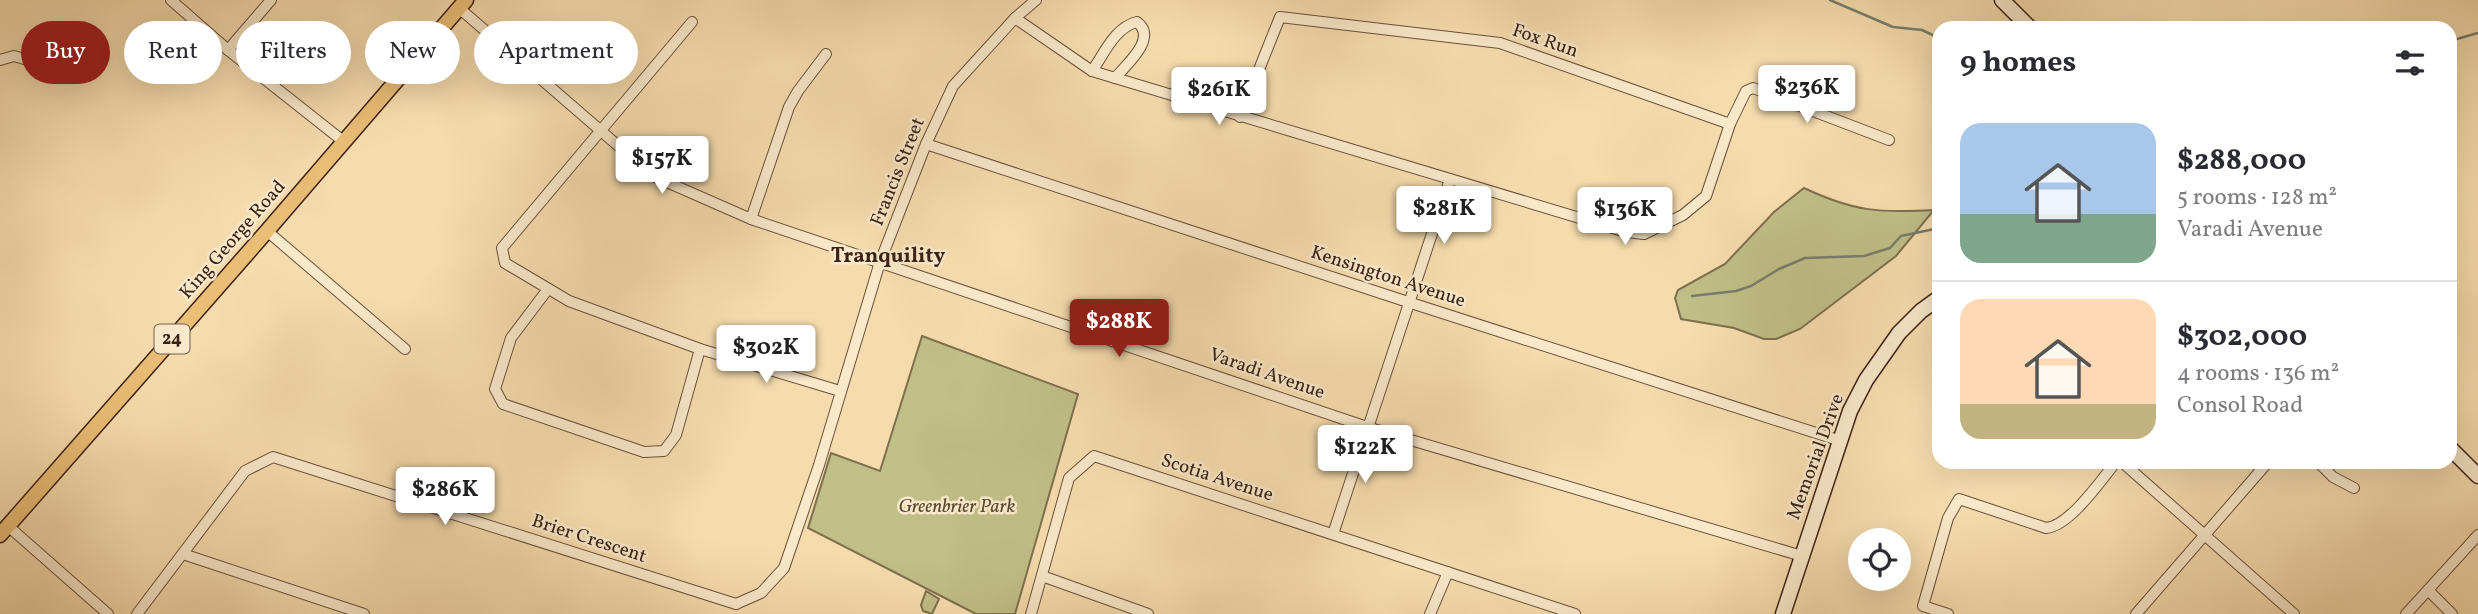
<!DOCTYPE html>
<meta charset="utf-8">
<style>
:root{--surface:#fff;--page:#f2f2f3;--text:#2b2b33;--muted:#7c7c81;--line:#e1e1e2;--accent:#8f2418}
body{margin:0;font-family:Vollkorn,serif;background:var(--page);color:var(--text);height:100vh;display:flex;flex-direction:column;font-size:26px;white-space:nowrap}
*{box-sizing:border-box;margin:0}
p{font-size:23px;color:var(--muted)}
.icon{flex:none;width:38px;height:38px;fill:none;stroke:currentColor;stroke-width:2;stroke-linecap:round;stroke-linejoin:round}
.map{position:relative;flex:1;overflow:hidden}
.side{position:absolute;left:1932px;top:21px;width:525px;height:448px;display:flex;flex-direction:column;background:var(--surface);border-radius:21px;box-shadow:0 7px 28px #0002}
.side>*{flex:none}
.hud{position:absolute;left:21px;top:21px;width:665px;height:63px;display:flex;gap:14px}
.fabs{position:absolute;left:1848px;top:528px;display:grid;gap:14px}
.fabs a{display:grid;place-items:center;width:63px;height:63px;border-radius:50%;background:var(--surface);box-shadow:0 7px 28px #0002;font-size:35px}
.price{position:absolute;translate:-50% -60px;padding:0 16px;border-radius:7px;background:#fff;color:#222;font-size:23px;line-height:46px;filter:drop-shadow(0 2px 4px #0008)}
.price::after{content:'';position:absolute;left:50%;top:42px;width:21px;height:16px;margin-left:-10px;background:inherit;clip-path:polygon(0 0,100% 0,50% 100%)}
.price.on{background:var(--accent);color:#fff}
ul{padding:0;list-style:none}
li{display:flex;align-items:center;gap:21px;height:175px;padding:0 28px}
li+li{border-top:2px solid var(--line)}
li span{display:grid;place-items:center;flex:none;width:196px;height:140px;border-radius:21px;color:#555}
li>.icon{margin-inline-start:auto}
span .icon{width:84px;height:84px;fill:#fffc;stroke-width:1}
li b{font-size:30px}
h2{display:flex;justify-content:space-between;align-items:center;height:84px;padding:0 28px;font-size:30px}
.tag{padding:0 24px;border-radius:32px;background:var(--surface);box-shadow:0 7px 28px #0002;font-size:24px;line-height:63px}
.tag.on{background:var(--accent);color:#fff}
.map>svg:first-child{display:block}
.green{fill:#c0bf87;stroke:#7e704e;stroke-width:2}
.lines{fill:none;stroke-linecap:round;stroke-linejoin:round}
.stream{stroke:#767e6e;stroke-width:2.5}
.minor-casing{stroke:#6a503c;stroke-width:12}
.secondary-casing{stroke:#3b2116;stroke-width:17}
.primary-casing{stroke:#3b2116;stroke-width:17}
.minor{stroke:#f9e8ca;stroke-width:10}
.secondary{stroke:#f9e8ca;stroke-width:14}
.primary{stroke:#ebbe76;stroke-width:14}
.labels{text-anchor:middle;dominant-baseline:central;stroke-width:5;stroke-linejoin:round;paint-order:stroke}
.shield{fill:#f9e8ca;stroke:#745d4c;stroke-width:2}
.shield-label{font-size:18px;font-weight:bold;fill:#3b2116}
.street-label{font-size:19px;fill:#3b2116;stroke:#f9e8ca}
.park-label{font-size:19px;font-style:italic;fill:#5c4832;stroke:#f9e8ca}
.neighbourhood-label{font-size:21px;font-weight:bold;fill:#3b2116;stroke:#f9e8ca}
</style>
<div class="map">
<svg width="2478" height="614" viewBox="0 0 2478 614">
<rect width="100%" height="100%" fill="#f6dcad"/>
<filter id="stains"><feTurbulence type="fractalNoise" baseFrequency=".00286" numOctaves="4"/><feColorMatrix values="0 0 0 0 .2 0 0 0 0 .09 0 0 0 0 .02 0 0 0 .5 -.17"/></filter>
<radialGradient id="worn" r=".72"><stop offset=".6" stop-color="#630" stop-opacity="0"/><stop offset="1" stop-color="#630" stop-opacity=".3"/></radialGradient>
<g class="green">
<path d="M1804 188C1855 212 1880 213 1934 210L1896 256 1800 329 1776 339H1764L1734 328 1681 319 1675 298 1678 290 1725 264 1774 212Z"/>
<polygon points="922,336 1078,394 1015,614 976,614 808,528 831,453 880,471"/>
<polygon points="926,591 939,599 932,614 923,611 921,605"/>
</g>
<g class="lines">
<g class="stream">
<polyline points="1830,0 1893,27 1922,30 1939,38"/>
<polyline points="2450,41 2478,33"/>
<polyline points="1692,296 1736,291 1751,286 1779,269 1805,258 1864,256 1890,248 1901,236 1939,228"/>
</g>
<defs>
<g id="minor">
<polyline points="171,0 228,50 343,141"/>
<polyline points="459,8 653,176 751,219 1367,427 1802,556"/>
<polyline points="1015,18 1092,71 1626,232 1644,234 1683,215 1706,196 1730,124 1746,91 1753,88 1889,140"/>
<polyline points="692,22 502,248 505,263 569,301 700,349 840,391"/>
<polyline points="228,50 271,0"/>
<polyline points="0,60 14,56 41,64"/>
<path d="M1092 71C1104 54 1115 27 1137 22 1158 38 1127 64 1115 78"/>
<polyline points="1240,117 1280,17 1500,43 1730,124"/>
<polyline points="926,144 1408,302 1841,441"/>
<polyline points="751,219 789,107 798,91 826,54"/>
<polyline points="267,231 405,349"/>
<polyline points="548,289 511,338 495,389 503,404 644,452 664,451 676,435 700,349"/>
<polyline points="2122,462 2294,614"/>
<polyline points="2318,462 2333,477 2354,488"/>
<polyline points="8,526 108,614"/>
<polyline points="1333,534 1450,179"/>
<polyline points="183,554 364,614"/>
<polyline points="1042,576 1148,614"/>
<polyline points="2428,590 2452,614"/>
<polyline points="736,604 761,593 784,568 819,465 880,262 926,144 953,86 1015,18 1036,0"/>
<polyline points="137,614 245,471 273,457 736,604"/>
<polyline points="1031,614 1069,478 1094,456 1575,614"/>
<polyline points="1430,614 1448,572"/>
<path d="M1948 614 1923 606 1948 518 1959 499 2046 528C2070 526 2101 480 2116 462"/>
<polyline points="2136,614 2268,462"/>
<polyline points="2406,614 2478,535"/>
</g>
<g id="secondary">
<polyline points="2002,0 2030,28"/>
<polyline points="2450,448 2478,476"/>
<polyline points="1783,614 1850,411 1866,380 1899,333 1921,311 1939,298"/>
</g>
<polyline id="primary" points="0,535 267,231 466,0"/>
</defs>
<use href="#minor" class="minor-casing"/>
<use href="#secondary" class="secondary-casing"/>
<use href="#primary" class="primary-casing"/>
<use href="#minor" class="minor"/>
<use href="#secondary" class="secondary"/>
<use href="#primary" class="primary"/>
</g>
<g class="labels">
<rect class="shield" x="154.5" y="324.5" width="35" height="29" rx="5"/>
<g class="shield-label">
<text x="172" y="339">24</text>
</g>
<g class="street-label">
<text transform="translate(1545 41) rotate(19)">Fox Run</text>
<text transform="translate(898 172) rotate(-68)">Francis Street</text>
<text transform="translate(233 240) rotate(-49)">King George Road</text>
<text transform="translate(1388 277) rotate(18)">Kensington Avenue</text>
<text transform="translate(1267 374) rotate(19)">Varadi Avenue</text>
<text transform="translate(1816 457) rotate(-70)">Memorial Drive</text>
<text transform="translate(1217 478) rotate(18)">Scotia Avenue</text>
<text transform="translate(589 539) rotate(18)">Brier Crescent</text>
</g>
<g class="park-label">
<text x="957" y="507">Greenbrier Park</text>
</g>
<g class="neighbourhood-label">
<text x="888" y="256">Tranquility</text>
</g>
</g>
<rect width="100%" height="100%" filter="url(#stains)"/>
<rect width="100%" height="100%" fill="url(#worn)"/>
</svg>
<div class="fabs">
<a><svg class="icon" aria-label="locate" viewBox="0 0 24 24"><circle cx="12" cy="12" r="6"/><path d="M12 2v4M12 18v4M2 12h4M18 12h4"/></svg></a>
</div>
<b class="price" style="left:1807px;top:125px">$236K</b>
<b class="price" style="left:1219px;top:127px">$261K</b>
<b class="price" style="left:662px;top:196px">$157K</b>
<b class="price" style="left:1444px;top:246px">$281K</b>
<b class="price" style="left:1625px;top:247px">$136K</b>
<b class="price on" style="left:1119px;top:359px">$288K</b>
<b class="price" style="left:766px;top:385px">$302K</b>
<b class="price" style="left:1365px;top:485px">$122K</b>
<b class="price" style="left:445px;top:527px">$286K</b>
<div class="hud">
<a class="tag on">Buy</a>
<a class="tag">Rent</a>
<a class="tag">Filters</a>
<a class="tag">New</a>
<a class="tag">Apartment</a>
</div>
<section class="side">
<h2>9 homes<svg class="icon" aria-label="filters" viewBox="0 0 24 24"><path d="M4 7h16M4 17h16"/><circle cx="9" cy="7" r="2"/><circle cx="15" cy="17" r="2"/></svg></h2>
<ul>
<li><span style="background:linear-gradient(#a9c7e8 65%,#7fa58c 0)"><svg class="icon" aria-label="home" viewBox="0 0 24 24"><path d="M3 11l9-7 9 7M6 9v11h12V9"/></svg></span><div><b>$288,000</b><p>5 rooms · 128 m²</p><p>Varadi Avenue</p></div></li>
<li><span style="background:linear-gradient(#ffd9b3 75%,#c2b280 0)"><svg class="icon" aria-label="home" viewBox="0 0 24 24"><path d="M3 11l9-7 9 7M6 9v11h12V9"/></svg></span><div><b>$302,000</b><p>4 rooms · 136 m²</p><p>Consol Road</p></div></li>
</ul>
</section>
</div>
